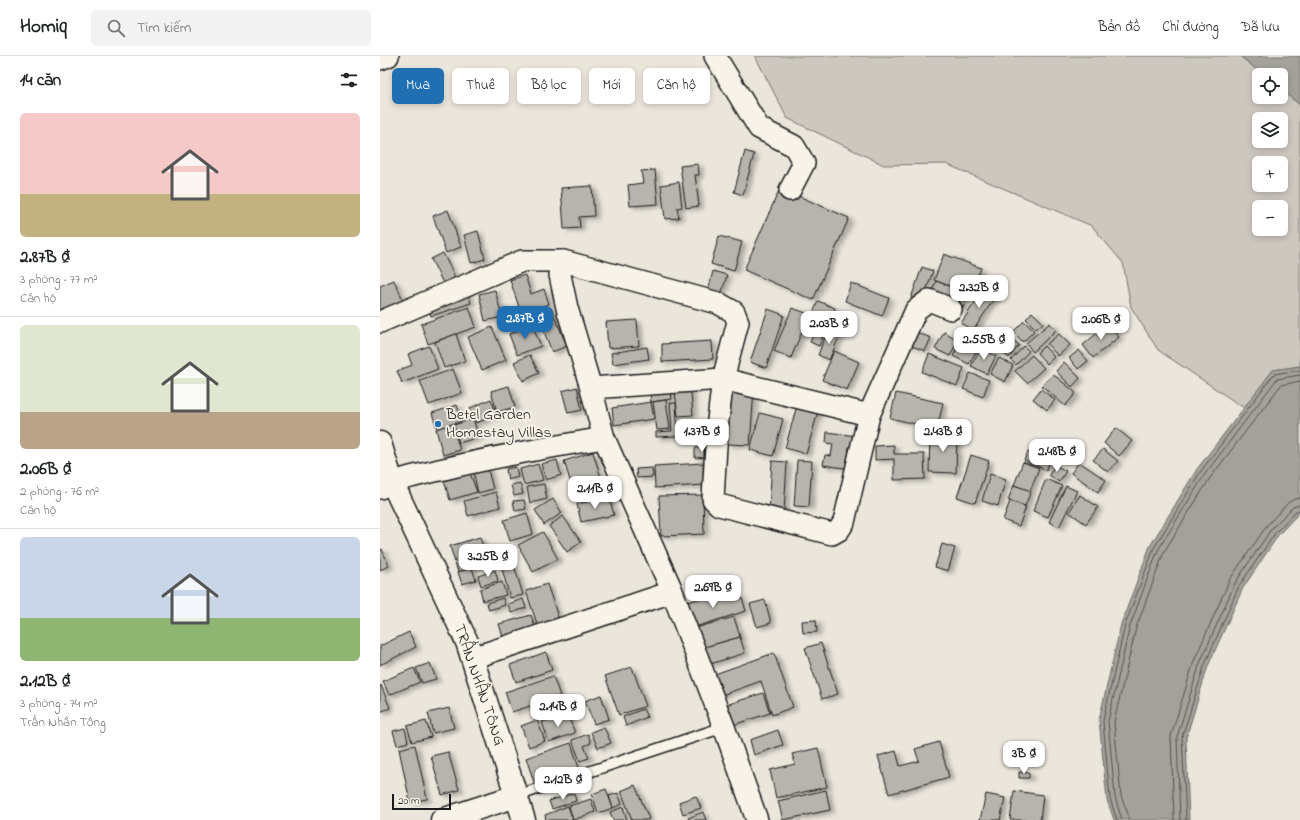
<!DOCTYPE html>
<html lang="vi">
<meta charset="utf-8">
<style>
:root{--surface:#fff;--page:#f2f2f2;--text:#202124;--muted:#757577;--line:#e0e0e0;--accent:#1f6fb2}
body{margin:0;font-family:"Indie Flower",sans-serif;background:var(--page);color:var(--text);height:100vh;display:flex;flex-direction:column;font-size:15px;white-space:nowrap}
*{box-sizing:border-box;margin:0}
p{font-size:13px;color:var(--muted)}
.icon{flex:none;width:22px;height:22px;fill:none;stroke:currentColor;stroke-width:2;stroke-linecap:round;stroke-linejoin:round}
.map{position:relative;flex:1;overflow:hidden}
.drawer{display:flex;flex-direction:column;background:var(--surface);width:380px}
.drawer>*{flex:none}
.top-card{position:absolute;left:12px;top:12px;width:380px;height:36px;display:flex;gap:8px}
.fabs{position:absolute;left:872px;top:12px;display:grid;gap:8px}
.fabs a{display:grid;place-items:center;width:36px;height:36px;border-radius:6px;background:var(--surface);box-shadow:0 2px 6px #0003;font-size:20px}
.scale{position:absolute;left:12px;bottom:10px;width:59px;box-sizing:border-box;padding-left:4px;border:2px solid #1c1c1c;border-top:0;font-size:11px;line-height:14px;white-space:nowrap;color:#1c1c1c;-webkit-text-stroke:3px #f7f3e8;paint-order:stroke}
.price{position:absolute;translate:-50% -34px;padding:0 9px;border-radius:8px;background:#fff;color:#222;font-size:13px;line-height:26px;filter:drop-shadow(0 1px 2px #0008)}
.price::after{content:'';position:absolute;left:50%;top:24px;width:12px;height:9px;margin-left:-6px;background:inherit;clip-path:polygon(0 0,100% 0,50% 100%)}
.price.current{background:var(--accent);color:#fff}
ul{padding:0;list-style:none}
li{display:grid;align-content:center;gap:8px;height:212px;padding:0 20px}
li+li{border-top:1px solid var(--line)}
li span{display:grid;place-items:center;height:124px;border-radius:6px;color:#555}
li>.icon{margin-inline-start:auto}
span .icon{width:72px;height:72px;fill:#fffc;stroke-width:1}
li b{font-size:17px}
h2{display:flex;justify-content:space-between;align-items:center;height:48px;padding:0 20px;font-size:17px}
.chip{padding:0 14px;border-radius:6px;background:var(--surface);box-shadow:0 2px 6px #0003;font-size:14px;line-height:36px}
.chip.current{background:var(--accent);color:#fff}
header{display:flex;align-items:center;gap:24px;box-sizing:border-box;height:56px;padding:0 20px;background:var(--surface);border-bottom:1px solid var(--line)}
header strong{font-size:19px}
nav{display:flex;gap:22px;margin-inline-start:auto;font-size:14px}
.search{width:280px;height:36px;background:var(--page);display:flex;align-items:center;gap:10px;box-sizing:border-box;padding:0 14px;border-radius:6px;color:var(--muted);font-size:15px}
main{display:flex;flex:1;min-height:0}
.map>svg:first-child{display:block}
.green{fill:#ccc8c0;stroke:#74726e;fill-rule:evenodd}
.water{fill:#a3a19a;stroke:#6d6c68}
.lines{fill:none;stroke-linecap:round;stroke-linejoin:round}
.shore{stroke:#52514e;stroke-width:1}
.building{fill:#b6b4ac;stroke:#1c1c1c;filter:url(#shadow)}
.service-casing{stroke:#1c1c1c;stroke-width:13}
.minor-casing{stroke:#1c1c1c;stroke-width:24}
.tertiary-casing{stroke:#1c1c1c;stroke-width:25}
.service{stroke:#f7f3e8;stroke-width:10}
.minor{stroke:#f7f3e8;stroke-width:21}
.tertiary{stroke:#f7f3e8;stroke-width:22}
.poi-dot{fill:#1f6fb2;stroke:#f7f3e8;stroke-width:1.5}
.labels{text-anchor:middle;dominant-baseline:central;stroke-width:3.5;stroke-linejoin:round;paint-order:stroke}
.poi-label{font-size:16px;fill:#1c1c1c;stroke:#f7f3e8;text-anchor:start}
.street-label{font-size:16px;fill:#1c1c1c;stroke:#f7f3e8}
</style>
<header>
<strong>Homiq</strong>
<div class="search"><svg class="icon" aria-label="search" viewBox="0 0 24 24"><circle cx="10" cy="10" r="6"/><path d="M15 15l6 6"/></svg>Tìm kiếm</div>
<nav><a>Bản đồ</a><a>Chỉ đường</a><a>Đã lưu</a></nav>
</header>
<main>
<section class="drawer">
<h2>14 căn<svg class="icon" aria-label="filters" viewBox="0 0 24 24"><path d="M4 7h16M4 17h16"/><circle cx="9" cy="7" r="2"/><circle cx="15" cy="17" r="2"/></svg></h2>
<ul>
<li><span style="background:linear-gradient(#f6c9c9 65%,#c2b280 0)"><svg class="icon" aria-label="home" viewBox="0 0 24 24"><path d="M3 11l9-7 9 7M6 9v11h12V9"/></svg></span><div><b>2.87B ₫</b><p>3 phòng · 77 m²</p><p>Căn hộ</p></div></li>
<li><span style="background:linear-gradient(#dfe7d0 70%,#b9a48a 0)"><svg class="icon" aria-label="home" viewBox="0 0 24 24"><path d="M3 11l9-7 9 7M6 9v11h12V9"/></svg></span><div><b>2.06B ₫</b><p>2 phòng · 76 m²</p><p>Căn hộ</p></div></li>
<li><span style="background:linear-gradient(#c9d6e8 65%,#8fb573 0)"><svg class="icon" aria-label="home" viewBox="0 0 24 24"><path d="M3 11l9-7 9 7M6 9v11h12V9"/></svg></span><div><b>2.12B ₫</b><p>3 phòng · 74 m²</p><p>Trần Nhân Tông</p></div></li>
</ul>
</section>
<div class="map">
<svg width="920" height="764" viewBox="0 0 920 764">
<defs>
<filter id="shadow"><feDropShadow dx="4.5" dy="2.5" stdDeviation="2" flood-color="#0004"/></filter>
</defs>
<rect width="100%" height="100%" fill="#eae6dc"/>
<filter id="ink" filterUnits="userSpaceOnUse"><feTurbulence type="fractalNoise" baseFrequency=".025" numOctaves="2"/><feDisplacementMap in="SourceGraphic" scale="8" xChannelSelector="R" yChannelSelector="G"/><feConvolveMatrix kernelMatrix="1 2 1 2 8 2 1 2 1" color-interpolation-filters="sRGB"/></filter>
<g filter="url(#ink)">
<path class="green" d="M375 0H860L883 19H879V41H901V34L920 49V310L893 314 864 352 778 294 751 251 743 207 712 170 566 108 504 109 407 62ZM879 63H901V85H879ZM879 107H901V129H879ZM879 151H901V173H879Z"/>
<g class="water">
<polygon points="860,0 920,0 920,49 901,34 901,19 883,19"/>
<polygon points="920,310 920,456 899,478 863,532 828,610 806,682 809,764 734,764 727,744 719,664 741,568 770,490 817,413 893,314"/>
</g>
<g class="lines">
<g class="shore">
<polyline points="737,764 730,743 723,665 745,569 774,492 821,415 894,318 920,314"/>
<polyline points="742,764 735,741 728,665 750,570 778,494 825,418 897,323 920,319"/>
<polyline points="748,764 748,758 741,740 734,666 756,572 784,496 830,422 901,329 920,325"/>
<polyline points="794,764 791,680 814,605 850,523 888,468 909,446 915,443 920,442"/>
<polyline points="800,764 797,681 820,607 855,527 892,472 913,451 920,449"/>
<polyline points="806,764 802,681 825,608 859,530 896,476 916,455 920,454"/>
</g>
</g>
<g class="building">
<polygon points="365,95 374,98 363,139 354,136"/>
<polygon points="318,108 319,119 315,119 319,150 306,152 300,110"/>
<polygon points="275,114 278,148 250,150 248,129 263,127 261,115"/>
<polygon points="299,126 302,151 297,152 299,162 285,163 281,129"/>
<polygon points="212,130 214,160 199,161 200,172 184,173 181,132"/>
<polygon points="400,132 469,162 433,244 364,214"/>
<polygon points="68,154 81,191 66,197 53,160"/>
<polygon points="98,175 105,203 91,207 84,179"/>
<polygon points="339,180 362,186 354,215 331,208"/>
<polygon points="63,197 78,227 66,233 51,203"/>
<polygon points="564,198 601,212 590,238 554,224"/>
<polygon points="542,211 553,215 542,246 531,242"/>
<polygon points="333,215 347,219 341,239 328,235"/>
<polygon points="145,219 151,238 164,233 169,248 141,257 130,224"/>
<polygon points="14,224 24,246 0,257 0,230"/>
<polygon points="556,225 588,237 582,255 549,242"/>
<polygon points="471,227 509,242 502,260 465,245"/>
<polygon points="606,230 617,238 593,275 581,267"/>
<polygon points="86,232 91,247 51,260 46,245"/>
<polygon points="115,234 122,261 105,265 99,238"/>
<polygon points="438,245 455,252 439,290 430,286 434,277 426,274"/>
<polygon points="89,251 96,271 48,288 41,268"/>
<polygon points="136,252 139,260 131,263 128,255"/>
<polygon points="171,252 187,290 172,296 157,258"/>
<polygon points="412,252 429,258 411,302 394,295"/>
<polygon points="388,253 404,259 386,312 370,306"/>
<polygon points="652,256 663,267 656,273 646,263"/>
<polygon points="151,258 155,268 137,275 133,265"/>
<polygon points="257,264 259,290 228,292 226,266"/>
<polygon points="644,265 654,275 643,286 633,276"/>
<polygon points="670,267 676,274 653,296 646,287"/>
<polygon points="728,268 739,281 713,302 703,289"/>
<polygon points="152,269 161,290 137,299 129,278"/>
<polygon points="112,271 126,304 102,314 88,281"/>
<polygon points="448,274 460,279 449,304 438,299"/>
<polygon points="533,275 551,282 545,295 527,288"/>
<polygon points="564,276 578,284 570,300 555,293"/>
<polygon points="76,278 85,305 64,312 55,286"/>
<polygon points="679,278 690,289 678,300 667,288"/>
<polygon points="628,280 639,289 629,302 617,292"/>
<polygon points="332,285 333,303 282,306 282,288"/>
<polygon points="581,285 597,294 589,308 573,300"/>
<polygon points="49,290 58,313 22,327 17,315 32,309 28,298"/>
<polygon points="644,290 649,295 636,309 631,304"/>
<polygon points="664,290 674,301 667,308 657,297"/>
<polygon points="267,291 269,303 233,308 231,297"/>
<polygon points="601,292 616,300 607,318 591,310"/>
<polygon points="699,294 708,305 698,313 689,302"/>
<polygon points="454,295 479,306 467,334 442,324"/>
<polygon points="549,298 584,312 577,330 542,316"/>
<polygon points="150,299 159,317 143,325 134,306"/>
<polygon points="652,299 664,312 647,327 635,315"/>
<polygon points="619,302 633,309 625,326 610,318"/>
<polygon points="684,306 700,322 692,331 676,315"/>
<polygon points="73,313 82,337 49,349 40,325"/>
<polygon points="590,317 609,324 603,341 583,333"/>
<polygon points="673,318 696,337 685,350 662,330"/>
<polygon points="310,327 313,359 298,360 294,328"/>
<polygon points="290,328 292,343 271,346 269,331"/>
<polygon points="129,330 135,351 117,356 111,335"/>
<polygon points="197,331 202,354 188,357 182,335"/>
<polygon points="351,331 374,333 370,389 347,388"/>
<polygon points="661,333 675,344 667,354 653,343"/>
<polygon points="516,337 563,347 557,373 510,362"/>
<polygon points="111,343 117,359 96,367 90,352"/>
<polygon points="286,344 290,373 277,374 273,346"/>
<polygon points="271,346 274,363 234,369 232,352"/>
<polygon points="418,346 439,352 426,398 405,392"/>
<polygon points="290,347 296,347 298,380 276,381 276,376 292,375"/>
<polygon points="77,349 82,365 57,373 52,357"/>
<polygon points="380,357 403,363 393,400 370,394"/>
<polygon points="93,363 99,381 79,387 74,369"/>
<polygon points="72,368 80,394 63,399 56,373"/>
<polygon points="736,372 752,385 739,400 724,387"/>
<polygon points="447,376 476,380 474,391 469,390 468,402 472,402 471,413 443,409 445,399 451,400 453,388 446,387"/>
<polygon points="550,377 577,377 576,417 549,416"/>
<polygon points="514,389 514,398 544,398 545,423 514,424 514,403 495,404 495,390"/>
<polygon points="315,392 328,392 329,401 315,402"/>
<polygon points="723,393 738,405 728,416 713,404"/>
<polygon points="213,396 225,435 196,444 184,405"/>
<polygon points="648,396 670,405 666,414 644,404"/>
<polygon points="591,399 609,405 595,447 577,441"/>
<polygon points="177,404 181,419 166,424 161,408"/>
<polygon points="417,404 432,405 429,451 414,450"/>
<polygon points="392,405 407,406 404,456 389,455"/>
<polygon points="106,406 113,433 98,437 92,410"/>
<polygon points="643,406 659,412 650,435 634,429"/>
<polygon points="699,406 726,424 718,436 691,417"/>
<polygon points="323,407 324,429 275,432 274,410"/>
<polygon points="158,408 163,424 144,429 140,413"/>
<polygon points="675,409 686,415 679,426 669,419"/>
<polygon points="136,411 138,421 128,424 126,413"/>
<polygon points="272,412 273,421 257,422 256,413"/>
<polygon points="90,417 97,436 70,444 64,425"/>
<polygon points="610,418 626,423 618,450 602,445"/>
<polygon points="666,423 682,430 668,461 653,455"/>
<polygon points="140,427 143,438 134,440 131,429"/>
<polygon points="164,428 167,443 150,447 147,431"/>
<polygon points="634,429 651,435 645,450 628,444"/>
<polygon points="686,430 697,435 679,471 669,466"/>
<polygon points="116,436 120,451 88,460 84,445"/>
<polygon points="323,439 324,478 281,480 279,440"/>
<polygon points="700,439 718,451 706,468 689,456"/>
<polygon points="229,441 234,459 201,466 197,448"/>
<polygon points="173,443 182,457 164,469 155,454"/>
<polygon points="144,444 146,453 135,455 133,445"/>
<polygon points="630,445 646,451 639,470 623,464"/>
<polygon points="147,457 153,478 130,485 124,464"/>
<polygon points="183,460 201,486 187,496 169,470"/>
<polygon points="163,476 178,503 153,516 138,489"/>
<polygon points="100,481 108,507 78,516 70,490"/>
<polygon points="562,488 575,492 568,515 555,511"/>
<polygon points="2,493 9,510 0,514 0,494"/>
<polygon points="134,509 143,539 130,542 122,513"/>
<polygon points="92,512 96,524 82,528 78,516"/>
<polygon points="115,514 118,525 101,530 98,520"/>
<polygon points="122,526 126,539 103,545 100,533"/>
<polygon points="167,528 180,567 159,574 146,535"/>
<polygon points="345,535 348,544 361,539 366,555 312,572 304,547"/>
<polygon points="123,542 125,549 109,554 107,547"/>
<polygon points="143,543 146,552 131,557 128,548"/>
<polygon points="385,544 391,567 377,571 370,548"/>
<polygon points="151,559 156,574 124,584 119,568"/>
<polygon points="354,561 360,581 318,593 312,573"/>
<polygon points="436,564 437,576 423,577 422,565"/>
<polygon points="29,576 36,591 0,609 0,590"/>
<polygon points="360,581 365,597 324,610 318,593"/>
<polygon points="441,587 458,638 442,643 425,592"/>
<polygon points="166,596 172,614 136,626 130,609"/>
<polygon points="394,597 413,651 392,659 381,625 339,640 332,619"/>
<polygon points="50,607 56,623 42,627 36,612"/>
<polygon points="252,611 266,650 239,659 225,620"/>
<polygon points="34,612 40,626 9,639 3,625"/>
<polygon points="173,620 180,640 132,656 125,636"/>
<polygon points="1,629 10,652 0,656 0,630"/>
<polygon points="383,637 390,657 353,669 346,649"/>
<polygon points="221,639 229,663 214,668 205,645"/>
<polygon points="178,643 184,656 167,663 162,649"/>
<polygon points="69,652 74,672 53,677 48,657"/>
<polygon points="263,653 267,661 246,670 243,661"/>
<polygon points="187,657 195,677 169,686 162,666"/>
<polygon points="157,664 165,685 149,691 141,670"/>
<polygon points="46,665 51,681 32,686 27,670"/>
<polygon points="224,671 231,687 218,692 211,676"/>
<polygon points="25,672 28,686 17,689 13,675"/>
<polygon points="398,674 403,689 374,699 370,684"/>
<polygon points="208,678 211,687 204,690 209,702 200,705 192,684"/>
<polygon points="559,686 569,721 509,738 498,700 516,695 520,710 539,705 535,693"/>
<polygon points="191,687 199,712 154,726 146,702"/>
<polygon points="35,689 47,743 30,746 19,693"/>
<polygon points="438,692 447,731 396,742 390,714 415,708 412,698"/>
<polygon points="68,696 79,734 62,739 51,700"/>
<polygon points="639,716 649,717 649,722 639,722"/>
<polygon points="255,729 269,763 267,764 252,764 241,735"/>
<polygon points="226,733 233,752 218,757 212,738"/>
<polygon points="446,734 450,754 403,764 398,745"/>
<polygon points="634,735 663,739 660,764 630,764"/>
<polygon points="194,737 196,745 172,753 169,745"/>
<polygon points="238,737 242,748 233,752 229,740"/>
<polygon points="606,738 625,742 620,764 600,764"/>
<polygon points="316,740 321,752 303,758 299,746"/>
<polygon points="211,743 215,756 193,764 189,750"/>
<polygon points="188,750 193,764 166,764 165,759"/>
<polygon points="243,751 247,764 233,764 230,756"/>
<polygon points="323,756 326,764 309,764 308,762"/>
</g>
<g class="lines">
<defs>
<polyline id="service" points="136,740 344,671"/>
<g id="minor">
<polyline points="335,0 379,72 414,90 424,107 410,134"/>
<polyline points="0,3 8,0"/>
<polyline points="183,205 180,219 187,252 211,332 224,382 290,530 344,671 377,764"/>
<polyline points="0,266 142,205 183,205 338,247 354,256 358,266 343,323 337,372 333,443 339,449 452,478 459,474 464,466 489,359 536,254 549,244 571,253"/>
<polyline points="211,332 343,323 489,359"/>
<path d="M0 432C20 422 43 418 64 413 117 400 170 391 224 382"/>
<polyline points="92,602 292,536"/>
</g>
<g id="tertiary">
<polyline points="0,387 12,426 87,586 144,764"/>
<polyline points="62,764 136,740"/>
</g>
</defs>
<use href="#service" class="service-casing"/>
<use href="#minor" class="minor-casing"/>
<use href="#tertiary" class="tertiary-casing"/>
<use href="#service" class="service"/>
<use href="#minor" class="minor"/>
<use href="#tertiary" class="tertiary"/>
</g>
</g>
<circle class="poi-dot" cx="58" cy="368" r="4"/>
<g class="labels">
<g class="poi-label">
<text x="66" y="359">Betel Garden<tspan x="66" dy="18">Homestay Villas</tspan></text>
</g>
<g class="street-label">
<text transform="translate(99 629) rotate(71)">TRẦN NHÂN TÔNG</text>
</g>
</g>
</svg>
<div class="fabs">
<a><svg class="icon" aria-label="locate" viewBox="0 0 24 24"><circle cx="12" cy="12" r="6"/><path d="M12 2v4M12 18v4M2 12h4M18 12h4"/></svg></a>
<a><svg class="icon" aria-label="layers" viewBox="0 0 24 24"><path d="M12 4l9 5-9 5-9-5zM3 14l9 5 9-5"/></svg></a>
<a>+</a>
<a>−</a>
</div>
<div class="scale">20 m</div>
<b class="price" style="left:599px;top:253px">2.32B ₫</b>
<b class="price current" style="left:145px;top:284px">2.87B ₫</b>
<b class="price" style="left:721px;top:285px">2.06B ₫</b>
<b class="price" style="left:449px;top:289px">2.03B ₫</b>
<b class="price" style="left:604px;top:305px">2.55B ₫</b>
<b class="price" style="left:322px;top:397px">1.37B ₫</b>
<b class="price" style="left:563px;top:397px">2.43B ₫</b>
<b class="price" style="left:677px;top:417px">2.48B ₫</b>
<b class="price" style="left:215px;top:454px">2.11B ₫</b>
<b class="price" style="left:108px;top:522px">3.25B ₫</b>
<b class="price" style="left:333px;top:553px">2.69B ₫</b>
<b class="price" style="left:178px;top:672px">2.14B ₫</b>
<b class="price" style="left:644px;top:719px">3B ₫</b>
<b class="price" style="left:183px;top:745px">2.12B ₫</b>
<div class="top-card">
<a class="chip current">Mua</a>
<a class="chip">Thuê</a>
<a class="chip">Bộ lọc</a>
<a class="chip">Mới</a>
<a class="chip">Căn hộ</a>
</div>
</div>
</main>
